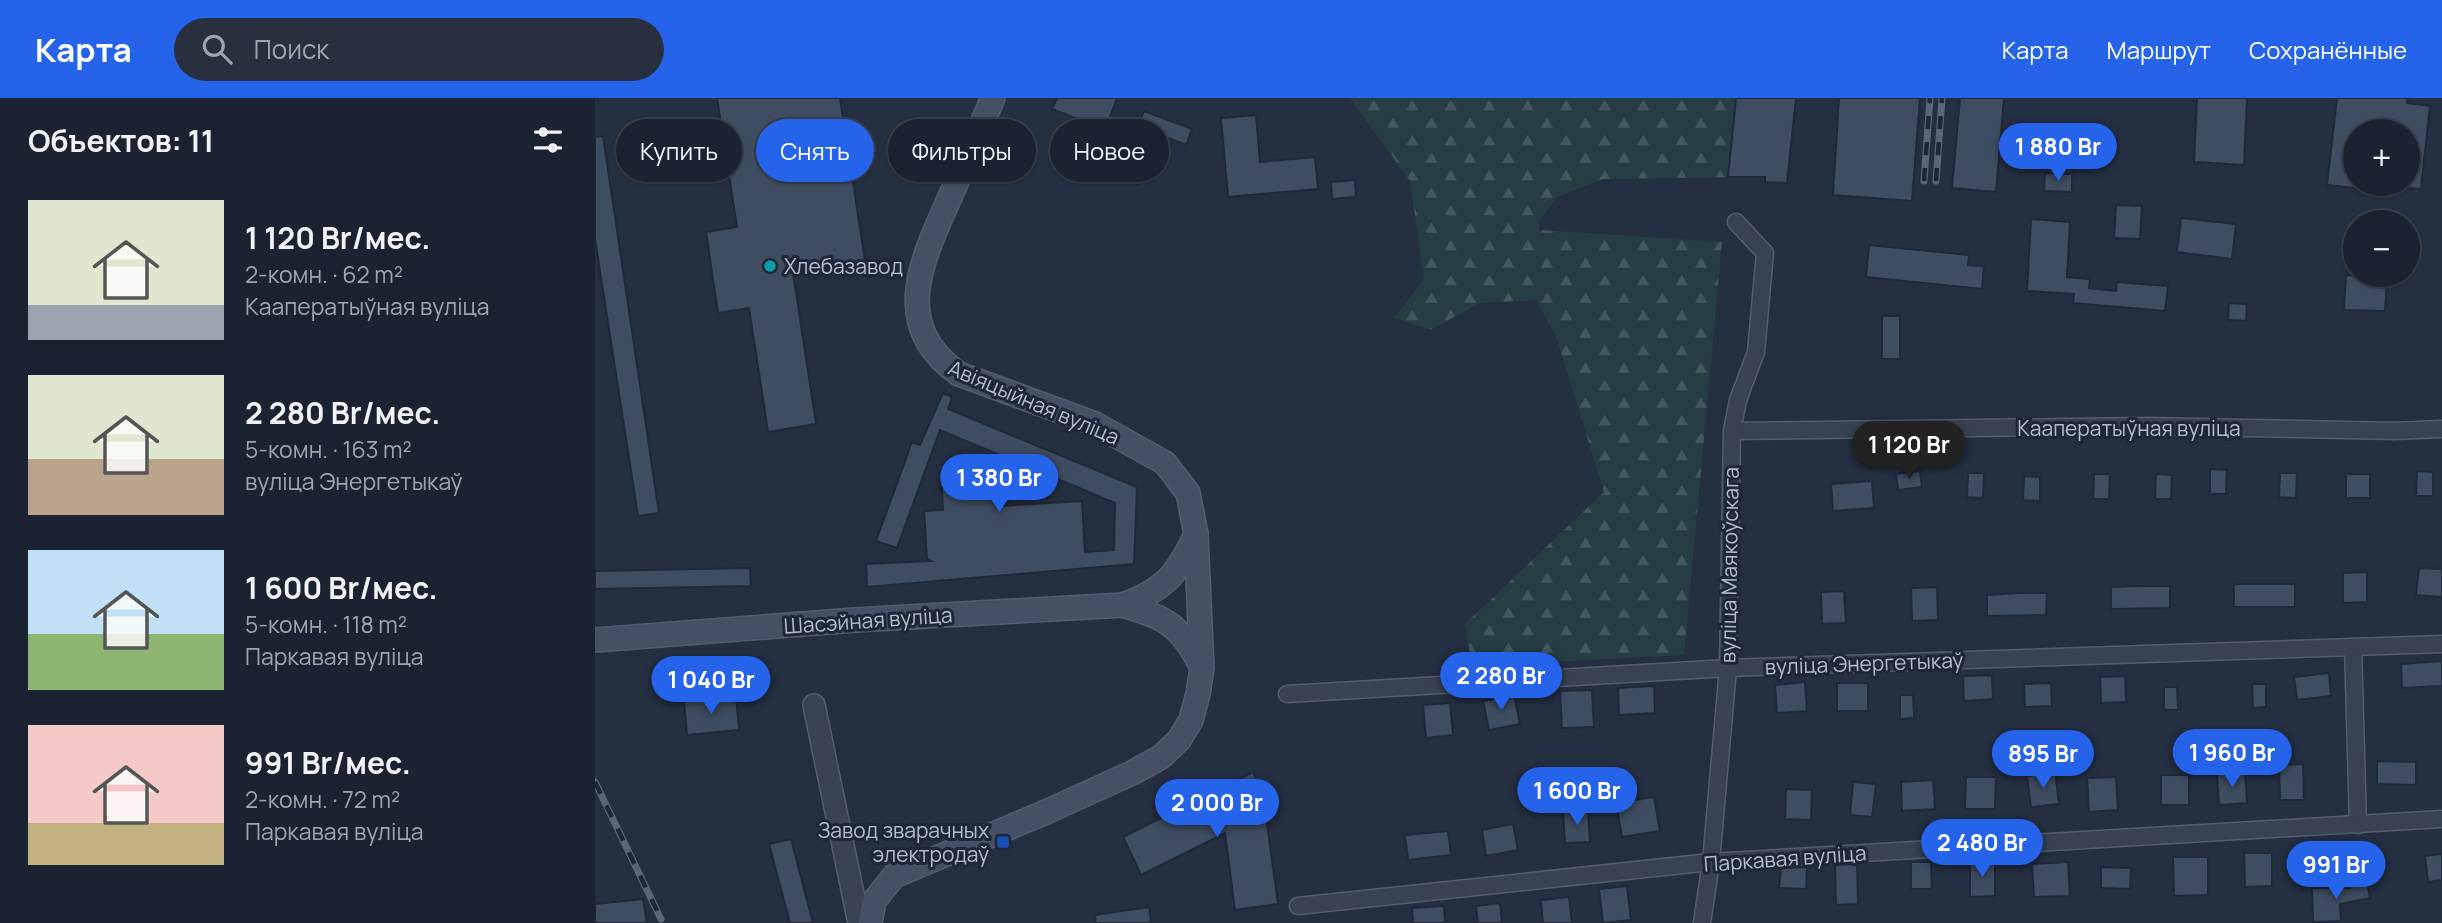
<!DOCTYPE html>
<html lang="ru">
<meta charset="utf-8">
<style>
:root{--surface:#1b2332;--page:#282f3e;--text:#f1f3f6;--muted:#a0a4ac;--line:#39404d;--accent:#2563eb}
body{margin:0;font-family:Manrope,sans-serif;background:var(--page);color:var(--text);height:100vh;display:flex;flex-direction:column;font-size:26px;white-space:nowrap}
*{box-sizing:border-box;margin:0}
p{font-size:23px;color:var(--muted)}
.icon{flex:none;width:38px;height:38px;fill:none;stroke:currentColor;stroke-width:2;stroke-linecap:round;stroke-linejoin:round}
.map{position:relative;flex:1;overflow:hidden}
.side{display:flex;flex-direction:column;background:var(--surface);width:595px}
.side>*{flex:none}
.hud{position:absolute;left:21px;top:21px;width:665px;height:63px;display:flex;gap:14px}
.fabs{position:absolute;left:1748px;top:21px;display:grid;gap:14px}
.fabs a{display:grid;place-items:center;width:77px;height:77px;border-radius:50%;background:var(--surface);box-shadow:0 2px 5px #0004,0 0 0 2px var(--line);font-size:35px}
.price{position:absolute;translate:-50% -60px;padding:0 16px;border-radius:24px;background:var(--accent);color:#fff;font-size:23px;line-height:46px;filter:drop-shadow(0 2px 4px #0008)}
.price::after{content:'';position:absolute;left:50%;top:42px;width:21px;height:16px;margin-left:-10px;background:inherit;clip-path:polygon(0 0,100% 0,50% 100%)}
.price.active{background:#222;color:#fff}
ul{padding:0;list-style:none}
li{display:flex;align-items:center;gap:21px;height:175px;padding:0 28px}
li span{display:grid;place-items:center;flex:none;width:196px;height:140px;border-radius:0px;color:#555}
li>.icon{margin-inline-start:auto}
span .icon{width:84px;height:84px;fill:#fffc;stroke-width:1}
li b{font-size:30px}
h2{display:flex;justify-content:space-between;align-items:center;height:84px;padding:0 28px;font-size:30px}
.pill{padding:0 24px;border-radius:32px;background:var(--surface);box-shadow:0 2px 5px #0004,0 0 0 2px var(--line);font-size:24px;line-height:63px}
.pill.active{background:var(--accent);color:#fff}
header{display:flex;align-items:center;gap:42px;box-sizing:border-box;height:98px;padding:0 35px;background:var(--accent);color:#fff}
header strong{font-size:33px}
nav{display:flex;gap:38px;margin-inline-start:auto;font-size:24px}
.search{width:490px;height:63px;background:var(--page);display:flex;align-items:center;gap:18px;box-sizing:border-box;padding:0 24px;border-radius:38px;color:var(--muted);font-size:26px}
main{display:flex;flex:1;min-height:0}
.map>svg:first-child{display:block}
.forest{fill:url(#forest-firs)}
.building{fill:#3f4d62;stroke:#1f2939;stroke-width:2}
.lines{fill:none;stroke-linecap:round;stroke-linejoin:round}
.minor-casing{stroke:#535d6c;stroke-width:19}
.tertiary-casing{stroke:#535d6c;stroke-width:24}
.secondary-casing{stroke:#535d6c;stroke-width:26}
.minor{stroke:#384252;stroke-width:16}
.tertiary{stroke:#384252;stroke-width:21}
.secondary{stroke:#465065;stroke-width:23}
.rail-casing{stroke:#5a6579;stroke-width:7}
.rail{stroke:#1d2737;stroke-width:4.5;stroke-dasharray:13;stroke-linecap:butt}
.culture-dot{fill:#0f9aa8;stroke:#1d2737;stroke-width:2.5}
.transit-dot{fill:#1a4fb4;stroke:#1d2737;stroke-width:2.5}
.labels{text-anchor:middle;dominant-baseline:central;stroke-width:6;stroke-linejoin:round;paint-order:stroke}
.poi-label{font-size:21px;fill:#b5bdcc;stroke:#1d2737;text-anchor:start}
.street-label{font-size:21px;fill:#b5bdcc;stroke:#1d2737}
</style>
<header>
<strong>Карта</strong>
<div class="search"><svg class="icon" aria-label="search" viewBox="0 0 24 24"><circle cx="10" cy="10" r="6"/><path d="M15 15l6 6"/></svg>Поиск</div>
<nav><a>Карта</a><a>Маршрут</a><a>Сохранённые</a></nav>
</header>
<main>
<section class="side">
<h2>Объектов: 11<svg class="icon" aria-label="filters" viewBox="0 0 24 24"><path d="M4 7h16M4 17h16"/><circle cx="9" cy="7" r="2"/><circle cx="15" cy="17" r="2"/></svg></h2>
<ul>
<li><span style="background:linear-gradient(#dfe7d0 75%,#9aa5b1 0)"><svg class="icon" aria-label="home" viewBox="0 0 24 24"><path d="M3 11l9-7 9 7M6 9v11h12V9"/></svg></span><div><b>1 120 Br/мес.</b><p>2-комн. · 62 m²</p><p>Кааператыўная вуліца</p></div></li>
<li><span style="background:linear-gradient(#dfe7d0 60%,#b9a48a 0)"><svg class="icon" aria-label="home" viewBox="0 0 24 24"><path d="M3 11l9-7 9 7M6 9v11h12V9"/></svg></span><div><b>2 280 Br/мес.</b><p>5-комн. · 163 m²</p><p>вуліца Энергетыкаў</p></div></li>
<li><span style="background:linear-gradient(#bfe0f5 60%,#8fb573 0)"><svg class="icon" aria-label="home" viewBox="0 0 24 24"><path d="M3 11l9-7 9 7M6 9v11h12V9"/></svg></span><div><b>1 600 Br/мес.</b><p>5-комн. · 118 m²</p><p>Паркавая вуліца</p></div></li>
<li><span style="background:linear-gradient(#f6c9c9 70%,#c2b280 0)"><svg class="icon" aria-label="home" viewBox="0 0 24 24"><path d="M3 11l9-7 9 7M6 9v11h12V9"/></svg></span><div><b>991 Br/мес.</b><p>2-комн. · 72 m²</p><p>Паркавая вуліца</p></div></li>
</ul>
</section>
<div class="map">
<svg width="1847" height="825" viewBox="0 0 1847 825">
<defs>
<pattern id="forest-firs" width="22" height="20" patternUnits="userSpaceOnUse" patternTransform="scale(1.75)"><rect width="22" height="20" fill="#263e43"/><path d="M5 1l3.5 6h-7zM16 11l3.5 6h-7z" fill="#43585d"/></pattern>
</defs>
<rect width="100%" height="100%" fill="#242f42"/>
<polygon class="forest" points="755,0 1154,0 1147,79 1008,81 962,99 944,123 944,132 1127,144 1089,557 877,568 870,526 1009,394 961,238 941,202 885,205 835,232 799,220 829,181 815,83"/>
<g class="building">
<polygon points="122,0 245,0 270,162 198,174 221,326 173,334 154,210 123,215 111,134 142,129"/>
<polygon points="462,0 522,0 510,32 457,11"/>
<polygon points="1141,0 1201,0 1192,85 1170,84 1170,79 1133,79"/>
<polygon points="1244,0 1325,0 1317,103 1238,97"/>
<polygon points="1365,0 1409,0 1401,94 1357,90"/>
<polygon points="1602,0 1652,0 1649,67 1599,64"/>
<polygon points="1742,0 1813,0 1812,5 1835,8 1826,91 1813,90 1813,33 1760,33 1760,90 1732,87"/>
<polygon points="549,13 597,31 591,47 563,36 544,87 523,79"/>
<polygon points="661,17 665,64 720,59 723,91 633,99 626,20"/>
<polygon points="8,38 64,415 43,418 0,141 0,39"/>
<polygon points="1450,75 1477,76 1477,94 1449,93"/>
<polygon points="760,82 761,99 737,101 736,84"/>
<polygon points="1521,107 1547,108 1545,141 1519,140"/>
<polygon points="1586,120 1641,126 1637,161 1582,154"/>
<polygon points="1436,121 1475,124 1472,179 1495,181 1494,190 1521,193 1522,184 1573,188 1570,213 1478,205 1479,196 1432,193"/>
<polygon points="1274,147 1374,157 1373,167 1389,168 1387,191 1271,179"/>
<polygon points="1751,177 1792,180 1790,213 1749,212"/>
<polygon points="1634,205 1652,206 1651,223 1633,222"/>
<rect x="1287" y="218" width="18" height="43"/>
<polygon points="348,295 357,299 353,311 542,389 539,466 272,489 271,466 336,463 332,461 329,413 348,412 346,372 405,370 406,408 487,403 490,454 519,452 520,405 345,332 302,450 281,443 317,344 325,347"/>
<polygon points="1615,371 1632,372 1631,396 1615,396"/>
<polygon points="1325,373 1327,389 1303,392 1301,376"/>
<polygon points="1822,373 1838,374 1838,398 1821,398"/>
<polygon points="1373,375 1389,375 1388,400 1372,399"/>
<polygon points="1685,375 1702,375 1701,400 1684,399"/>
<polygon points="1499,376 1515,376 1514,401 1498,401"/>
<polygon points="1561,376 1577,377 1576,401 1560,401"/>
<rect x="1751" y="376" width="24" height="24"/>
<polygon points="1429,378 1445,379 1445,403 1428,402"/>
<polygon points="1277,383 1279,410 1238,413 1236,386"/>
<polygon points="155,470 156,488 0,491 0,473"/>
<polygon points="1824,470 1847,471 1847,499 1821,497"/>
<polygon points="1772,474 1772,504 1748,505 1748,475"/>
<rect x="1639" y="486" width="61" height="23"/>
<polygon points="1546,488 1575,488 1575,510 1516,511 1516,489"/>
<polygon points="1342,489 1343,522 1317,523 1316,490"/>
<polygon points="1249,493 1251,525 1227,526 1226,494"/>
<polygon points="1423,495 1452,495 1451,517 1392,518 1392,497"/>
<polygon points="1847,563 1847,588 1807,590 1806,566"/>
<polygon points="1734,575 1736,598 1702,602 1699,579"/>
<polygon points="1397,577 1398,601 1369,603 1368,578"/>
<polygon points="1530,578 1531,604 1506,605 1505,579"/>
<polygon points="1210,584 1212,613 1182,615 1180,587"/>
<rect x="1242" y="585" width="31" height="28"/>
<polygon points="1456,585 1457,608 1430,609 1429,586"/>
<polygon points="1657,586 1671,586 1671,609 1658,610"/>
<polygon points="1059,588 1060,615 1024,617 1023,590"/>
<polygon points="1569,589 1582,589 1583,612 1569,612"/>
<polygon points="997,592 999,629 967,630 965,593"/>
<polygon points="919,597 925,626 894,632 888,603"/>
<polygon points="1305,597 1318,597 1319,620 1305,621"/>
<polygon points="141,598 144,632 92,637 89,603"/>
<polygon points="855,605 858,637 831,640 828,607"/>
<polygon points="1782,663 1821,664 1821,687 1782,686"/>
<polygon points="1708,666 1709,702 1685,702 1684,667"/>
<polygon points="658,674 668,695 683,806 640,812 630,735 546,777 528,739"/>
<polygon points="1460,674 1464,706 1436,709 1432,678"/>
<polygon points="1650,674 1652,705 1624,707 1622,676"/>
<rect x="1566" y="677" width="28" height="30"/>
<polygon points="1371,679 1401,679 1400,711 1370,711"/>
<polygon points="1521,679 1523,712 1494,714 1492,680"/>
<polygon points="1338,682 1340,711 1307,713 1306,684"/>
<polygon points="1258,684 1281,686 1277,719 1255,717"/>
<polygon points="1191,691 1217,692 1216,722 1190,721"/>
<polygon points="1059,699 1065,733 1027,739 1021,705"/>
<polygon points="993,712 995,744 970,745 968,713"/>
<polygon points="918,726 923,752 891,758 887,732"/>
<polygon points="853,733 856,757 813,762 810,737"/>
<polygon points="196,741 218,825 195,825 174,746"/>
<polygon points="1649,755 1677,755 1677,788 1650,789"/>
<polygon points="1847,756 1847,782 1833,784 1830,758"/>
<polygon points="1578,759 1613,759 1613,797 1579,798"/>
<polygon points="1375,763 1400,763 1400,798 1375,799"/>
<polygon points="1316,764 1336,764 1337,791 1316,791"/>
<polygon points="1473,764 1475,798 1439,799 1437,766"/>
<polygon points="1262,766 1263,806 1241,807 1240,767"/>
<polygon points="1212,769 1211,791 1184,790 1186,770"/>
<polygon points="1506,769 1536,770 1535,791 1506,790"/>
<polygon points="1772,783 1775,800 1745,806 1746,823 1718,824 1717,790 1755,790 1754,786"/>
<polygon points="1032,788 1036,822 1008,825 1004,791"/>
<polygon points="974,799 977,825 948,825 946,802"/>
<polygon points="48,801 52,825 0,825 0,806"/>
<polygon points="905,805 907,825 883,825 881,808"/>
<polygon points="849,808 850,825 818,825 817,810"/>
<polygon points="554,809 556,825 501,825 500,817"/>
</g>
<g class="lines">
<defs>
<g id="minor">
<polyline points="1137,333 1552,328 1799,333 1847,331"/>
<polyline points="1758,549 1763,727"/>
<polyline points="692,596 1133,570 1847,546"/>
<polyline points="703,808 1116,764 1847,721"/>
<polyline points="1107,825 1116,764 1133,570 1137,333 1143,302 1161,254 1170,155 1141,124"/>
</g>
<polyline id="tertiary" points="219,607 264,825"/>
<g id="secondary">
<path d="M528 507C570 491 581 478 601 437"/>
<path d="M0 542 260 522 528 507C569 520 583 524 604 564"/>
<path d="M275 825 279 803 299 778 451 714 537 675 566 659 584 642 596 622 603 596 607 570 601 436 593 395 570 365 500 326 364 276C294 227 327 162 355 99 369 66 384 33 398 0"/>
</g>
</defs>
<use href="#minor" class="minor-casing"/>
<use href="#tertiary" class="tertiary-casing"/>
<use href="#secondary" class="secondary-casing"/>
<use href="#minor" class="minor"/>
<use href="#tertiary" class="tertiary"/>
<use href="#secondary" class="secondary"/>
<defs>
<g id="rail">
<polyline points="1329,83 1335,0"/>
<polyline points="1341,83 1347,0"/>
<polyline points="0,684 66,821"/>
</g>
</defs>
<use href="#rail" class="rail-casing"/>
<use href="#rail" class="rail"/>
</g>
<circle class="culture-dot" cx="175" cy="168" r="7"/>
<rect class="transit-dot" x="401" y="737" width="14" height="14" rx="3.5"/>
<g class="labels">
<g class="poi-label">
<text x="189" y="168">Хлебазавод</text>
<text x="394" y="732" text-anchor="end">Завод зварачных<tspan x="394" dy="24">электродаў</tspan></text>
</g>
<g class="street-label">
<text transform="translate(439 304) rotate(23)">Авіяцыйная вуліца</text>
<text x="1534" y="330">Кааператыўная вуліца</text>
<text transform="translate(1134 467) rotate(-89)">вуліца Маякоўскага</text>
<text transform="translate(273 522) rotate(-4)">Шасэйная вуліца</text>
<text transform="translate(1269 565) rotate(-2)">вуліца Энергетыкаў</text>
<text transform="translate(1190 760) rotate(-4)">Паркавая вуліца</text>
</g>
</g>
</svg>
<div class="fabs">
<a>+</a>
<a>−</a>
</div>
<b class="price" style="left:1463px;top:85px">1 880 Br</b>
<b class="price active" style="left:1314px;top:383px">1 120 Br</b>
<b class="price" style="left:404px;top:416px">1 380 Br</b>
<b class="price" style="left:906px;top:614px">2 280 Br</b>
<b class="price" style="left:116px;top:618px">1 040 Br</b>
<b class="price" style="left:1637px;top:691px">1 960 Br</b>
<b class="price" style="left:1448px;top:692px">895 Br</b>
<b class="price" style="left:982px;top:729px">1 600 Br</b>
<b class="price" style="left:622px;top:741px">2 000 Br</b>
<b class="price" style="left:1387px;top:781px">2 480 Br</b>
<b class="price" style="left:1741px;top:803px">991 Br</b>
<div class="hud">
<a class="pill">Купить</a>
<a class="pill active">Снять</a>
<a class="pill">Фильтры</a>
<a class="pill">Новое</a>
</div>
</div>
</main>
